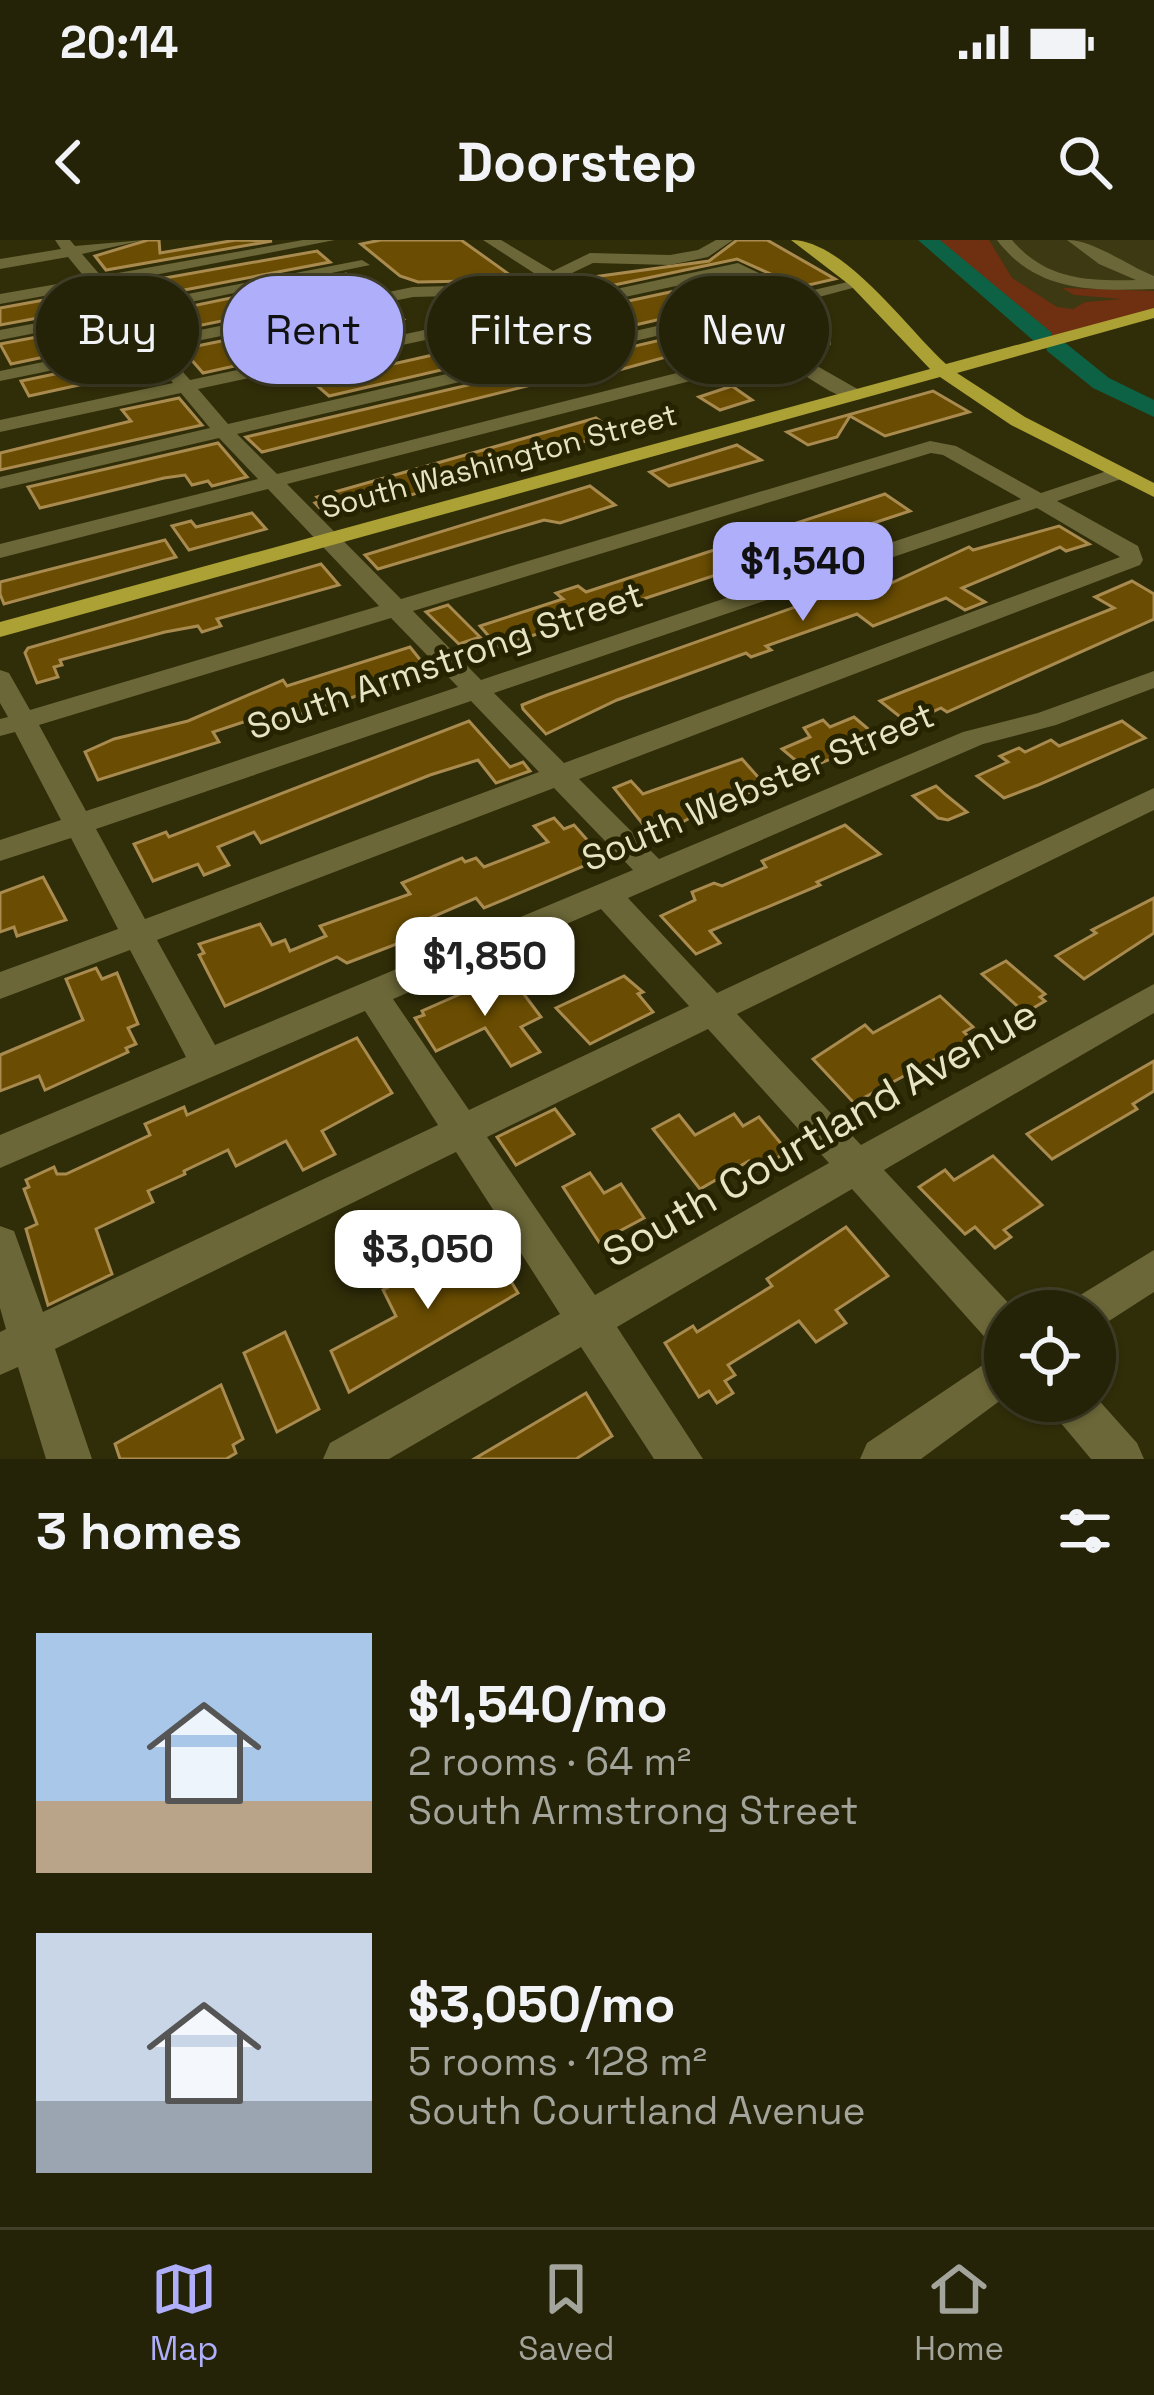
<!DOCTYPE html>
<meta charset="utf-8">
<style>
:root{--surface:#242207;--page:#302f15;--text:#f1f3f6;--muted:#a3a49b;--line:#413f28;--accent:#aeaefb}
body{margin:0;font-family:"Space Grotesk",sans-serif;background:var(--page);color:var(--text);height:100vh;display:flex;flex-direction:column;font-size:45px;white-space:nowrap}
*{box-sizing:border-box;margin:0}
p{font-size:39px;color:var(--muted)}
.icon{flex:none;width:66px;height:66px;fill:none;stroke:currentColor;stroke-width:2;stroke-linecap:round;stroke-linejoin:round}
.map{position:relative;height:1219px;overflow:hidden}
.panel{display:flex;flex-direction:column;background:var(--surface);flex:1}
.panel>*{flex:none}
.hud{position:absolute;left:36px;top:36px;width:1083px;height:108px;display:flex;gap:24px}
.tools{position:absolute;left:984px;top:1050px;display:grid;gap:24px}
.tools a{display:grid;place-items:center;width:132px;height:132px;border-radius:50%;background:var(--surface);box-shadow:0 3px 9px #0004,0 0 0 3px var(--line);font-size:60px}
.price{position:absolute;translate:-50% -102px;padding:0 27px;border-radius:24px;background:#fff;color:#222;font-size:39px;line-height:78px;filter:drop-shadow(0 3px 6px #0008)}
.price::after{content:'';position:absolute;left:50%;top:72px;width:36px;height:27px;margin-left:-18px;background:inherit;clip-path:polygon(0 0,100% 0,50% 100%)}
.price.current{background:var(--accent);color:#111}
ul{padding:0;list-style:none}
li{display:flex;align-items:center;gap:36px;height:300px;padding:0 36px}
li span{display:grid;place-items:center;flex:none;width:336px;height:240px;border-radius:0px;color:#555}
li>.icon{margin-inline-start:auto}
span .icon{width:144px;height:144px;fill:#fffc;stroke-width:1}
li b{font-size:51px}
h2{display:flex;justify-content:space-between;align-items:center;height:144px;padding:0 36px;font-size:51px}
.tag{padding:0 42px;border-radius:54px;background:var(--surface);box-shadow:0 3px 9px #0004,0 0 0 3px var(--line);font-size:42px;line-height:108px}
.tag.current{background:var(--accent);color:#111}
.status{display:flex;justify-content:space-between;align-items:center;height:84px;padding:0 60px;background:var(--surface);direction:ltr}
.status svg{height:33px;fill:currentColor}
header{display:flex;justify-content:space-between;align-items:center;height:156px;padding:0 36px;background:var(--surface);font-size:54px;font-weight:700}
.tab-bar{display:flex;justify-content:space-around;align-items:center;height:168px;border-top:3px solid var(--line);background:var(--surface);font-size:33px;color:var(--muted)}
.tab-bar a{display:grid;justify-items:center;gap:6px}
.tab-bar .current{color:var(--accent)}
.map>svg:first-child{display:block}
.built{fill:#3d3912}
.green{fill:#6f2f11}
.lines{fill:none;stroke-linecap:round;stroke-linejoin:round}
.river{fill:#0d6144;fill-rule:evenodd}
.building{fill:#6a4d02;stroke:#a98b4f;stroke-width:3}
.minor{fill:#6b6738;fill-rule:evenodd}
.major{fill:#aba135;fill-rule:evenodd}
.labels{text-anchor:middle;dominant-baseline:central;stroke-width:10;stroke-linejoin:round;paint-order:stroke}
.far-street-label{font-size:30px;fill:#e6e4c3;stroke:#262301}
.street-label{font-size:36px;fill:#e6e4c3;stroke:#262301}
.near-street-label{font-size:42px;fill:#e6e4c3;stroke:#262301}
</style>
<div class="status"><b>20:14</b><svg viewBox="0 0 49 12"><path d="M0 12V9h3v3zM5 12V6h3v6zM10 12V3h3v9zM15 12V0h3v12zM26 1h20v11H26zM47 4h2v5h-2z"/></svg></div>
<header><svg class="icon" aria-label="back" viewBox="0 0 24 24"><path d="M15 5l-7 7 7 7"/></svg>Doorstep<svg class="icon" aria-label="search" viewBox="0 0 24 24"><circle cx="10" cy="10" r="6"/><path d="M15 15l6 6"/></svg></header>
<div class="map">
<svg width="1154" height="1219" viewBox="0 0 1154 1219">
<rect width="100%" height="100%" fill="#302d09"/>
<polygon class="built" points="928,0 1154,0 1154,73 1049,101"/>
<polygon class="green" points="928,0 989,0 1012,38 1057,67 1073,69 1085,62 1122,59 1074,55 1062,48 1154,51 1154,73 1049,101"/>
<g class="lines">
<polygon class="river" points="918,0 940,0 1051,92 1052,100 1063,101 1109,138 1154,160 1154,177 1093,148 1047,111 1046,103 1035,102"/>
</g>
<g class="building">
<polygon points="148,0 159,0 160,13 236,0 272,1 106,30 95,16"/>
<polygon points="381,0 461,0 517,40 418,42 400,36 361,4"/>
<polygon points="737,0 767,0 835,39 800,47 737,19 567,55 574,51 571,43 593,37 709,21"/>
<polygon points="317,11 330,22 132,60 120,46"/>
<polygon points="346,34 368,51 168,92 144,76"/>
<polygon points="735,38 769,54 329,156 313,142 446,112 498,89"/>
<polygon points="77,54 87,69 0,85 0,68"/>
<polygon points="388,67 403,79 262,109 271,118 203,133 182,109"/>
<polygon points="746,80 771,96 751,105 738,97 601,135 555,143 551,140 262,212 246,197"/>
<polygon points="100,85 115,102 11,124 0,104"/>
<polygon points="69,131 79,145 29,156 21,141"/>
<polygon points="732,146 752,160 720,170 699,157"/>
<polygon points="933,151 969,172 885,196 850,176 837,197 808,205 787,192"/>
<polygon points="179,158 202,185 0,230 0,213 131,181 122,170"/>
<polygon points="596,178 615,192 525,220 528,222 329,278 315,263 321,261 317,257"/>
<polygon points="218,203 247,237 212,246 208,241 192,245 185,235 164,238 40,268 28,247"/>
<polygon points="737,205 761,220 669,246 650,232"/>
<polygon points="590,246 615,265 560,283 544,280 378,329 365,315"/>
<polygon points="885,254 910,271 498,407 480,386 563,359 556,353 578,346 586,352"/>
<polygon points="252,273 266,289 189,310 172,286 191,281 196,287"/>
<polygon points="1059,286 1089,304 1066,311 1060,307 962,348 985,362 965,370 946,358 873,386 857,374 766,406 771,410 751,417 746,413 617,460 546,494 523,469 522,465 547,455 843,350 859,358 969,307 973,310"/>
<polygon points="165,300 176,317 4,364 0,354 0,342"/>
<polygon points="321,324 339,345 217,379 221,386 202,392 198,386 165,392 60,420 62,425 54,427 58,437 37,443 25,413 28,408"/>
<polygon points="1132,341 1154,354 1154,379 947,472 941,468 908,483 880,461 1114,368 1095,357"/>
<polygon points="448,365 480,397 459,404 426,372"/>
<polygon points="410,407 430,432 280,481 274,472 213,492 219,502 98,540 85,512 114,499 188,481 283,440 287,446"/>
<polygon points="854,477 880,499 806,529 782,509 810,497 804,488 823,480 830,487"/>
<polygon points="469,481 510,527 523,522 530,531 496,543 478,520 430,535 261,603 254,592 218,607 229,625 204,635 198,624 153,641 134,604 166,592 169,597"/>
<polygon points="1122,481 1145,498 1038,545 1004,558 977,536 1008,522 1000,516 1019,508 1025,512 1051,500 1059,506"/>
<polygon points="742,519 766,546 704,570 654,598 614,548 631,541 643,554"/>
<polygon points="936,546 946,555 967,572 948,580 938,578 913,556"/>
<polygon points="554,578 564,589 574,585 603,618 484,668 476,658 416,684 418,688 411,691 415,697 347,723 337,717 225,766 199,715 204,713 199,704 260,684 272,705 285,700 290,711 326,696 320,686 410,654 402,643 462,618 465,622 476,618 484,627 548,602 534,586"/>
<polygon points="845,585 880,614 817,642 820,645 710,691 720,703 696,714 661,676 695,660 692,652 714,643 722,646 766,627 762,621"/>
<polygon points="43,637 66,680 17,696 14,687 0,692 0,653"/>
<polygon points="1154,658 1154,693 1084,739 1056,716 1096,693 1092,690"/>
<polygon points="1006,721 1045,754 1040,757 1045,761 1025,773 982,734"/>
<polygon points="96,728 102,739 117,733 138,784 128,788 136,804 126,808 128,812 45,850 39,836 0,851 0,815 83,780 66,739"/>
<polygon points="508,733 541,777 521,787 540,812 511,826 485,788 436,811 415,778 424,775 422,771"/>
<polygon points="624,736 643,752 638,754 653,772 590,804 556,768"/>
<polygon points="940,756 973,787 964,792 978,806 961,815 954,809 854,863 813,819 865,785 873,793"/>
<polygon points="357,798 392,853 322,891 335,914 303,930 286,901 236,926 228,910 184,931 185,934 148,951 153,962 96,989 112,1034 48,1065 26,989 37,984 24,949 29,947 26,940 54,927 57,934 66,934 150,895 145,884 184,867 187,875"/>
<polygon points="1154,821 1154,851 1133,864 1137,869 1098,892 1052,919 1027,894"/>
<polygon points="555,869 574,894 516,925 497,897"/>
<polygon points="734,874 743,886 759,877 788,912 756,929 749,921 700,949 653,889 679,875 695,895"/>
<polygon points="993,916 1042,965 1004,990 1011,997 995,1008 975,987 965,994 919,947 945,930 954,940"/>
<polygon points="590,933 604,953 621,944 644,978 599,1002 563,947"/>
<polygon points="846,987 888,1036 836,1070 846,1083 816,1102 799,1081 728,1125 735,1135 725,1141 733,1153 717,1163 709,1151 699,1157 665,1103 693,1086 697,1092 772,1046 767,1039"/>
<polygon points="482,993 518,1053 349,1152 331,1111 396,1076 383,1050 410,1036 415,1047 450,1029 442,1015"/>
<polygon points="285,1092 319,1169 277,1192 244,1113"/>
<polygon points="221,1145 243,1199 233,1205 236,1213 226,1219 120,1219 115,1204"/>
<polygon points="586,1153 612,1196 576,1219 474,1219"/>
</g>
<g class="lines">
<g class="minor">
<path d="M55 0H70L75 6 144 0 82 14 101 36 303 0H335L108 44 126 66 362 20 370 25 133 74 155 99 413 47 525 44 540 37 483 0H501L553 31 590 13 670 15 698 10 716 0H733L708 17 670 25 593 23 528 54 413 57 162 108 190 140 738 23 801 53 856 40 864 45 781 67 831 93V105L796 114 861 151V159C829 162 802 124 769 121L287 244 401 359 930 201 956 206 1041 253 1113 229H1127V237L1057 261 1138 306 1143 320 1140 325 579 539 659 619 963 492 1038 473 1154 431V448L1056 485 983 504 628 658 717 753 1154 548V570L737 774 861 905 1154 744V773L884 930 1016 1071H1005V1109L990 1103 852 949 617 1087 703 1219H654L581 1107 389 1219H323L330 1203 560 1074 456 912 55 1109 92 1219H46L18 1127 0 1135V1092L6 1089 0 1068V986L14 991 43 1072 438 885 365 771 0 928V895L186 817 130 710 0 759V732L118 689 71 598 0 621V600L61 580 15 492 0 496V479L8 477 0 463V430L9 433 30 470 379 366 268 249 0 318V304L258 239 219 198 0 249V237L210 188 181 153 0 192V180L173 143 147 111 0 141V131L139 102 118 77 0 100V90L111 69 93 47 0 64V54L86 39 68 17 0 29V19L61 9ZM736 33 784 57 228 184 198 149ZM763 71 815 98 277 234 237 194ZM931 213 943 215 1021 259 481 440 413 371ZM1037 268 1120 317 564 523 494 453ZM391 378 458 447 86 571 39 485ZM471 461 539 532 145 679 96 589ZM554 548 633 630 215 805 157 700ZM601 669 689 766 469 870 393 759ZM708 789 829 923 595 1055 487 897Z"/>
<path d="M997 0H1012C1046 40 1087 41 1136 40L1099 24 1067 0C1094 0 1126 25 1154 36V49C1093 51 1037 53 997 0Z"/>
<polygon points="1154,1010 1154,1052 1095,1090 1095,1071 1071,1071 1077,1057"/>
<polygon points="1005,1110 1005,1157 921,1219 860,1219 867,1203"/>
<polygon points="1095,1156 1137,1203 1144,1219 1091,1219 1055,1176 1048,1161 1095,1161"/>
</g>
<path class="major" d="M791 0C845 0 907 89 946 124L1154 68V78L957 133 1025 177 1154 243V257L1011 185 940 137 0 397V382L930 129 851 46Z"/>
</g>
<g class="labels">
<g class="far-street-label">
<text transform="translate(499 221) rotate(-15)">South Washington Street</text>
</g>
<g class="street-label">
<text transform="translate(445 421) rotate(-19)">South Armstrong Street</text>
<text transform="translate(758 547) rotate(-23)">South Webster Street</text>
</g>
<g class="near-street-label">
<text transform="translate(820 893) rotate(-30)">South Courtland Avenue</text>
</g>
</g>
</svg>
<div class="tools">
<a><svg class="icon" aria-label="locate" viewBox="0 0 24 24"><circle cx="12" cy="12" r="6"/><path d="M12 2v4M12 18v4M2 12h4M18 12h4"/></svg></a>
</div>
<b class="price current" style="left:803px;top:384px">$1,540</b>
<b class="price" style="left:485px;top:779px">$1,850</b>
<b class="price" style="left:428px;top:1072px">$3,050</b>
<div class="hud">
<a class="tag">Buy</a>
<a class="tag current">Rent</a>
<a class="tag">Filters</a>
<a class="tag">New</a>
</div>
</div>
<section class="panel">
<h2>3 homes<svg class="icon" aria-label="filters" viewBox="0 0 24 24"><path d="M4 7h16M4 17h16"/><circle cx="9" cy="7" r="2"/><circle cx="15" cy="17" r="2"/></svg></h2>
<ul>
<li><span style="background:linear-gradient(#a9c7e8 70%,#b9a48a 0)"><svg class="icon" aria-label="home" viewBox="0 0 24 24"><path d="M3 11l9-7 9 7M6 9v11h12V9"/></svg></span><div><b>$1,540/mo</b><p>2 rooms · 64 m²</p><p>South Armstrong Street</p></div></li>
<li><span style="background:linear-gradient(#c9d6e8 70%,#9aa5b1 0)"><svg class="icon" aria-label="home" viewBox="0 0 24 24"><path d="M3 11l9-7 9 7M6 9v11h12V9"/></svg></span><div><b>$3,050/mo</b><p>5 rooms · 128 m²</p><p>South Courtland Avenue</p></div></li>
</ul>
</section>
<nav class="tab-bar">
<a class="current"><svg class="icon" aria-label="map" viewBox="0 0 24 24"><path d="M3 6l6-2 6 2 6-2v14l-6 2-6-2-6 2zM9 4v14M15 6v14"/></svg>Map</a>
<a><svg class="icon" aria-label="saved" viewBox="0 0 24 24"><path d="M7 4h10v16l-5-4-5 4z"/></svg>Saved</a>
<a><svg class="icon" aria-label="home" viewBox="0 0 24 24"><path d="M3 11l9-7 9 7M6 9v11h12V9"/></svg>Home</a>
</nav>
